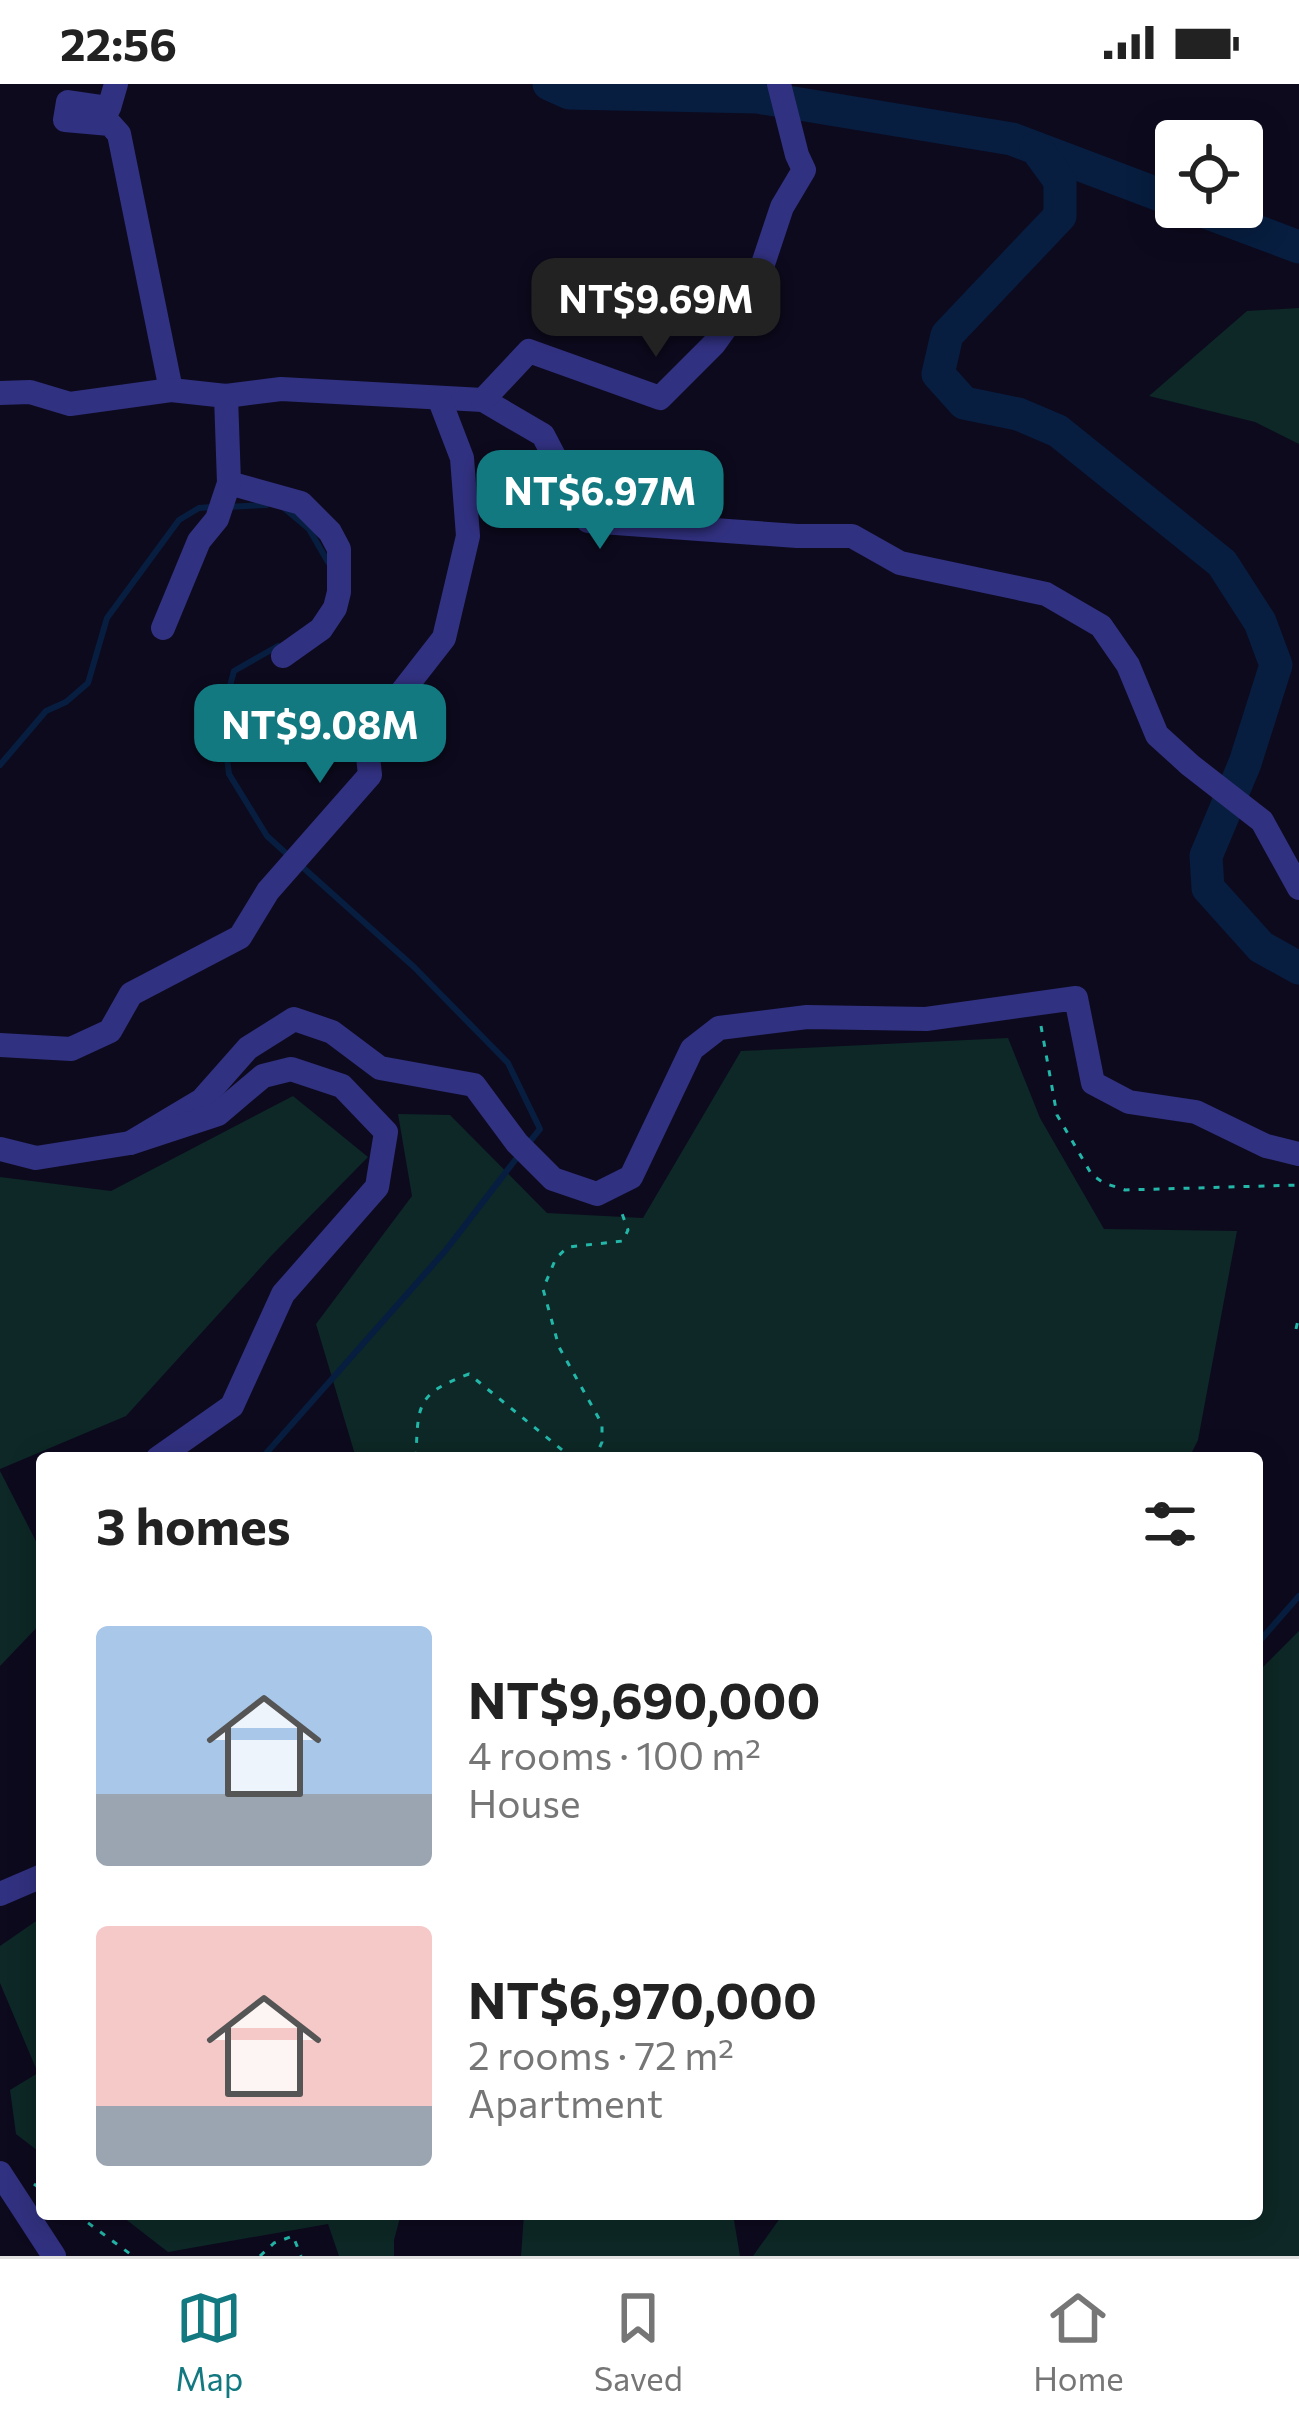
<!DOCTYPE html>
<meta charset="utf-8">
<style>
:root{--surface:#fff;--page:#f6f6f6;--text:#222;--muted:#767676;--line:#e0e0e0;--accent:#137980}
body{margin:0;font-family:Commissioner,sans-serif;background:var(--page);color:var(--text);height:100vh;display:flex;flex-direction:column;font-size:45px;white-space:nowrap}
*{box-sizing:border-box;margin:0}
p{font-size:39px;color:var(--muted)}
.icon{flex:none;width:66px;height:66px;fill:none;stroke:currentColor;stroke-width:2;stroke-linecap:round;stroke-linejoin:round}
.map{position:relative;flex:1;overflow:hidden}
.side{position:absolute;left:36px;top:1368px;width:1227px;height:768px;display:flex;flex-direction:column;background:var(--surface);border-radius:12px;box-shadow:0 6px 30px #0003}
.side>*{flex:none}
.controls{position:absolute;left:1155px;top:36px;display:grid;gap:24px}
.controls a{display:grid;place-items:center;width:108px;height:108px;border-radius:12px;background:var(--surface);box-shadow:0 6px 30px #0003;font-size:60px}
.price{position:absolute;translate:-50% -102px;padding:0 27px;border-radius:24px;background:var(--accent);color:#fff;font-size:39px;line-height:78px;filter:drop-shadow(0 3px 6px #0008)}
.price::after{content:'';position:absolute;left:50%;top:72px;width:36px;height:27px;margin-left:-18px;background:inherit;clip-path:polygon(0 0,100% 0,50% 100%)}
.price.current{background:#222;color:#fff}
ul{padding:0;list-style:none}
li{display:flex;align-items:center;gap:36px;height:300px;padding:0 60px}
li span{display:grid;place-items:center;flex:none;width:336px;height:240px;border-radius:12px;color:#555}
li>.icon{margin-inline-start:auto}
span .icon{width:144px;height:144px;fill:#fffc;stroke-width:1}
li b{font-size:51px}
h2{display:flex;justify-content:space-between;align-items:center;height:144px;padding:0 60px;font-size:51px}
.status{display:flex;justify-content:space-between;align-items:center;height:84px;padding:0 60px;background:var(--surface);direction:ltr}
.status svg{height:33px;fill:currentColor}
.dock{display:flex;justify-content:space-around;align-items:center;height:168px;border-top:3px solid var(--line);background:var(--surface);font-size:33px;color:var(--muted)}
.dock a{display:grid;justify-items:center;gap:6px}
.dock .current{color:var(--accent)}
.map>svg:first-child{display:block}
.green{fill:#0d2826}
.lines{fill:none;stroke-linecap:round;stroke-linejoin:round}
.stream{stroke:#071e40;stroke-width:6}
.river{stroke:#071e40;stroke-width:33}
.path{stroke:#23b7a9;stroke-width:3;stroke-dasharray:6 9;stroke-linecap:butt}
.minor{stroke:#313181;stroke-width:24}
</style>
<div class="status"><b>22:56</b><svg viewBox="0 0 49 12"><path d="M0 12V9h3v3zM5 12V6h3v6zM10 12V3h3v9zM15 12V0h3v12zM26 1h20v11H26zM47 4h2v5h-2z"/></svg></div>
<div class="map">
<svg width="1299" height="2172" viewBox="0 0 1299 2172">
<rect width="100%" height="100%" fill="#0d0a1e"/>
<g class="green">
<polygon points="1299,224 1299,360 1255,338 1149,312 1247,227"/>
<polygon points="1008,954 1040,1034 1104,1145 1237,1147 1198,1356 1189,1374 356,1374 316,1240 412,1112 398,1030 450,1031 547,1129 643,1134 741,967"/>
<polygon points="293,1012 368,1073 272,1171 126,1332 0,1385 0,1093 111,1107"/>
<polygon points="0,1387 42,1469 42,1538 0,1582"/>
<polygon points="1299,1547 1299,2172 753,2172 783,2130 1257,2130 1257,1589"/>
<polygon points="42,1833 42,2070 16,2050 10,2006 38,1989 0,1899 0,1862"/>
<polygon points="119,2130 401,2130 394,2156 394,2172 339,2172 328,2140 168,2168"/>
<polygon points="524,2130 733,2130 740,2172 521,2172"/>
</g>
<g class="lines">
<g class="stream">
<polyline points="226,423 266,421"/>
<polyline points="284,424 309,445 328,478"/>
<polyline points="278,562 234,587 222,631 229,690 267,752 288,771"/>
<polyline points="0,681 46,627 66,618 88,599 107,534 179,436 199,424 212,423"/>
<polyline points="298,779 414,883 508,979 540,1045 527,1061"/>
<polyline points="262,1374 446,1166 519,1071"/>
<polyline points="1257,1560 1299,1512"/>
</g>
<g class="river">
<polyline points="549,0 569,9 757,13 1012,55 1176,117"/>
<polyline points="1036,64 1060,97 1060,132 947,251 938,290 964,319 1018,330 1058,347 1222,479 1260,538 1276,581 1245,679 1206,772 1208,804 1261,863 1299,884"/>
<polyline points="1192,123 1299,163"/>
</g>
<g class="path">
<polyline points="1041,942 1057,1031 1092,1091 1104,1099 1125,1106 1299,1101"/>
<polyline points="1296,1245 1299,1232"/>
<path d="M416 1374C418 1320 416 1310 469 1290L572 1374"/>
<polyline points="591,1374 596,1372 602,1358 602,1340 559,1263 543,1205 556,1174 568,1163 623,1157 628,1146 620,1124"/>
<polyline points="34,2100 42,2106"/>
<polyline points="76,2130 133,2172"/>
<polyline points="260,2172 274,2159 293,2152 301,2172"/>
</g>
<g class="minor">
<polyline points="116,0 109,24 68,18 65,36 110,40 119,50 171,306"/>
<polyline points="0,309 30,308 70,320 171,306 226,312 281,305 483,316 543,351 588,437 797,452 852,452 900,479 1046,510 1101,542 1128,581 1157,651 1190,681 1262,737 1299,804"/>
<polyline points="483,316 529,267 660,314 714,260 756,201 782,123 804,86 797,71 779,0"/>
<polyline points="229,399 301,419 330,448 339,465 339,508 335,524 321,545 283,572"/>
<polyline points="163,544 199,457 217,435 229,399 226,312"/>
<polyline points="0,961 71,965 110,947 131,910 240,853 268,807 370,691 366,654 444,554 468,452 462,374 439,314"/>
<polyline points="130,1059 202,1016 248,964 294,935 332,948 380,984 474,1001 517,1059 553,1095 597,1110 631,1093 692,965 719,944 807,933 926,935 1076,914 1093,999 1129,1018 1196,1028 1266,1062 1299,1070"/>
<polyline points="0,1065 36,1074 130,1059 218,1030 263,992 291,985 342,1002 386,1048 377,1103 283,1210 232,1322 158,1374"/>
<polyline points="0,1810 42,1792"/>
<polyline points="0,2089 54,2172"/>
</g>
</g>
</svg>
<div class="controls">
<a><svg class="icon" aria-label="locate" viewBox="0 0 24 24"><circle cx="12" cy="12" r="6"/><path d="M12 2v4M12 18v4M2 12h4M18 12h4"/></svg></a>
</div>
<b class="price current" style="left:656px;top:276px">NT$9.69M</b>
<b class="price" style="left:600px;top:468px">NT$6.97M</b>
<b class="price" style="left:320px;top:702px">NT$9.08M</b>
<section class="side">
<h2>3 homes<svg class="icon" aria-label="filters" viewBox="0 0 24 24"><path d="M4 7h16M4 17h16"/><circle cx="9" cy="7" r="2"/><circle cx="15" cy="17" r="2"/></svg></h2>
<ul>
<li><span style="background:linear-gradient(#a9c7e8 70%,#9aa5b1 0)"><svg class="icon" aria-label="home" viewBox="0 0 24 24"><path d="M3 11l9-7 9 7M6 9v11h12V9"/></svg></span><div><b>NT$9,690,000</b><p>4 rooms · 100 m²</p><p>House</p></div></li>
<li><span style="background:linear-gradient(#f6c9c9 75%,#9aa5b1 0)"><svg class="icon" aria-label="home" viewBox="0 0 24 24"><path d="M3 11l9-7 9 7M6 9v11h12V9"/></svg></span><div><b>NT$6,970,000</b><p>2 rooms · 72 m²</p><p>Apartment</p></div></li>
</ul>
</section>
</div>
<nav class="dock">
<a class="current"><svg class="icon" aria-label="map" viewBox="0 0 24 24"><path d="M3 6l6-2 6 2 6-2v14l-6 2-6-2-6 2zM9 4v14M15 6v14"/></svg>Map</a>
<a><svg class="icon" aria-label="saved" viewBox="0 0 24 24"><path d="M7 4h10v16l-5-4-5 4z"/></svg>Saved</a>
<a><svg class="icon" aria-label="home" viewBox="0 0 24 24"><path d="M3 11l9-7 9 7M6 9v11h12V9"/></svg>Home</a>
</nav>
